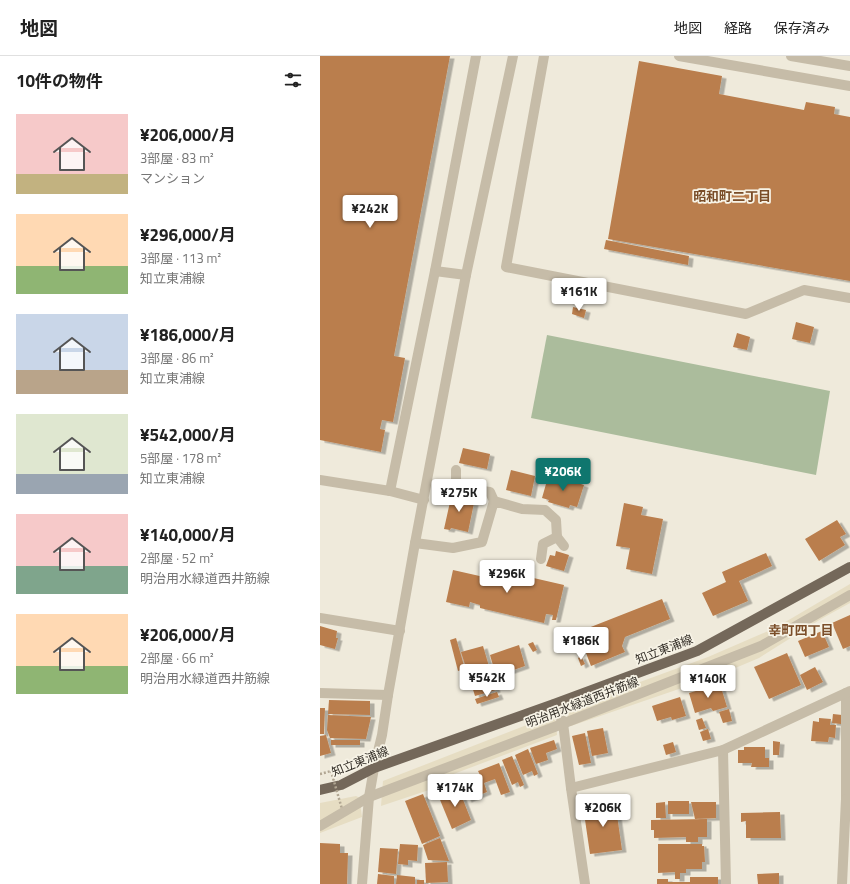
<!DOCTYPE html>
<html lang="ja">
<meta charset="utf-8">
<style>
:root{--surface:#fff;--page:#f6f6f6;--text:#222;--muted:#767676;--line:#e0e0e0;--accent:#0f766e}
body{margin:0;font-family:"Titillium Web","Noto Sans JP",sans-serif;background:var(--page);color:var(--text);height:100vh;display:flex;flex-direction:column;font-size:15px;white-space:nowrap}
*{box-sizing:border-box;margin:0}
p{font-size:13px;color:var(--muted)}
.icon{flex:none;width:22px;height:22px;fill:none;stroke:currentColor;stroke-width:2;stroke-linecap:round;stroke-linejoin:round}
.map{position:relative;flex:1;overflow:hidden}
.details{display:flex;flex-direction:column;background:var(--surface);width:320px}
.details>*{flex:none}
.price{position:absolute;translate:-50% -34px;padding:0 9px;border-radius:4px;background:#fff;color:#222;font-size:13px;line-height:26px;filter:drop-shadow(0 1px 2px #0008)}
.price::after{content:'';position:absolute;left:50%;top:24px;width:12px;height:9px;margin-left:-6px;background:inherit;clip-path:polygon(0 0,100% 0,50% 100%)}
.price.selected{background:var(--accent);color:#fff}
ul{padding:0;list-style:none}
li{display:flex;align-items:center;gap:12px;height:100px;padding:0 16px}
li span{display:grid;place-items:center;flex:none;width:112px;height:80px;border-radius:0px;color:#555}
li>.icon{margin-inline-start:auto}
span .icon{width:48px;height:48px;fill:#fffc;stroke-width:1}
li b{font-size:17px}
h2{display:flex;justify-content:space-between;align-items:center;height:48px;padding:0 16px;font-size:17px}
header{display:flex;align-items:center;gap:24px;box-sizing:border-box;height:56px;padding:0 20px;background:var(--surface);border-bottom:1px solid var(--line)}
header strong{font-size:19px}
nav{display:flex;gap:22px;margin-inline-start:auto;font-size:14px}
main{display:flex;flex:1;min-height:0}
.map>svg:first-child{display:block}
.green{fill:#abbc9c}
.plaza{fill:#e6ddc3}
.building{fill:#ba7e4d;filter:url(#shadow)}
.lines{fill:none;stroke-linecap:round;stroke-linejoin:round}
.path{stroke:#b1a692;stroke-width:2.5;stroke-dasharray:2 2;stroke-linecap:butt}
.minor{stroke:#c6bca8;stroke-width:10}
.major{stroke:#74685a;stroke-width:10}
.path-bridge{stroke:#b1a692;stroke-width:2.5;stroke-dasharray:2 2;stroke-linecap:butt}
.labels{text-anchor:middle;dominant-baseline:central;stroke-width:3.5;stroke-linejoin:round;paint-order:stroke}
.street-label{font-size:12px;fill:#332e27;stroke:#f7f3e6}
.neighbourhood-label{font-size:13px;font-weight:bold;fill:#7a4d28;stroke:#f7f3e6}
</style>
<header>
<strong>地図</strong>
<nav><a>地図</a><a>経路</a><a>保存済み</a></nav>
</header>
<main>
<section class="details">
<h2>10件の物件<svg class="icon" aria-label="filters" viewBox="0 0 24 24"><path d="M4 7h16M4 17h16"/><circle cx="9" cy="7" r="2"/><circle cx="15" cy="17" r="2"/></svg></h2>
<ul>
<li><span style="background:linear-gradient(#f6c9c9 75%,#c2b280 0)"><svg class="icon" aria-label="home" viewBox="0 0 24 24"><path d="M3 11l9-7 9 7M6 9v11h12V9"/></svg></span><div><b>¥206,000/月</b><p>3部屋 · 83 m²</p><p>マンション</p></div></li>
<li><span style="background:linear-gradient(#ffd9b3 65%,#8fb573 0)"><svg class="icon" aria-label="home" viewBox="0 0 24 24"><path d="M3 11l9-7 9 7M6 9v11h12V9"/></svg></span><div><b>¥296,000/月</b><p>3部屋 · 113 m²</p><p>知立東浦線</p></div></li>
<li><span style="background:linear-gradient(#c9d6e8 70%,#b9a48a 0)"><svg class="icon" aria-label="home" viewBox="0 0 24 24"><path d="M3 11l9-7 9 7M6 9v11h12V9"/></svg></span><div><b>¥186,000/月</b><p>3部屋 · 86 m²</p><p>知立東浦線</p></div></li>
<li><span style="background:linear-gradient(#dfe7d0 75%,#9aa5b1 0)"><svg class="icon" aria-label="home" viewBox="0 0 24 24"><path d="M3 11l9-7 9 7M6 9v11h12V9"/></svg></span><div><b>¥542,000/月</b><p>5部屋 · 178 m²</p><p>知立東浦線</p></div></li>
<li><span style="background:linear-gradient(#f6c9c9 65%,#7fa58c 0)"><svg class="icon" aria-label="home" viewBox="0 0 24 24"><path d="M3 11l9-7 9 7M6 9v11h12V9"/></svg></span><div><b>¥140,000/月</b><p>2部屋 · 52 m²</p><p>明治用水緑道西井筋線</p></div></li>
<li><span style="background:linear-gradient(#ffd9b3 65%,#8fb573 0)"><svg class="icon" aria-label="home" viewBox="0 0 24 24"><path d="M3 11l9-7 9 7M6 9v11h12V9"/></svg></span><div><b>¥206,000/月</b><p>2部屋 · 66 m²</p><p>明治用水緑道西井筋線</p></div></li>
</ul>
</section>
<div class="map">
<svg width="530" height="828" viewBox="0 0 530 828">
<defs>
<filter id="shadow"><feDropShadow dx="4.5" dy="2.5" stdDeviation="0" flood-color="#0004"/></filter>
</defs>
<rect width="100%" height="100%" fill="#efeadb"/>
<polygon class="green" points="227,279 510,335 496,419 211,362"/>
<g class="plaza">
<polygon points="530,528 530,547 501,563 439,602 394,621 251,670 248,660 252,651 388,601 455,572"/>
<polygon points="230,660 236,665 237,679 115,725 115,732 61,750 63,725"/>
<polygon points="36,740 44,744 40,747 42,761 0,777 0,747"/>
</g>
<g class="building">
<polygon points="0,0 130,0 74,300 85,302 73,366 62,364 60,373 65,374 61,396 0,384"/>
<polygon points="319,5 402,20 399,38 484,54 486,46 515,51 514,58 530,61 530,225 288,183"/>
<polygon points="286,184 369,200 368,209 284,193"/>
<polygon points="253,251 266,254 264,262 252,258"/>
<polygon points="476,266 494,271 490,287 472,283"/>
<polygon points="417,277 430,281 427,294 413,291"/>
<polygon points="143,392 170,398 167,413 139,407"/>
<polygon points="191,414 215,420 211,440 186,434"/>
<polygon points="236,420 264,429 257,451 250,449 249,452 228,446 229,444 222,442 228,421 235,423"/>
<polygon points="132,437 150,441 149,446 154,447 148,476 131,472 130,474 124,473"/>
<polygon points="304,447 323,451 321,459 343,463 332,518 306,513 310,492 296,490"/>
<polygon points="517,464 526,478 520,481 525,489 499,505 485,483"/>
<polygon points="236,495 249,499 244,515 226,510 230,499 235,500"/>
<polygon points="446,497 452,510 419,525 428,545 393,560 382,537 406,526 402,516"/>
<polygon points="166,511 244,529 236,564 232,564 233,559 226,558 224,567 160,552 160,549 150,546 149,551 126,546 133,514 164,521"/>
<polygon points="342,543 350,563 305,581 302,590 305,596 271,610 258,576"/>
<polygon points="530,559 530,590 523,593 512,567"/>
<polygon points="0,570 17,575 16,582 18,582 15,593 0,589"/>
<polygon points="502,575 509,591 485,601 478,585"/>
<polygon points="136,582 145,613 138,615 130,584"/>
<polygon points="213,586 217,594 213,596 208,588"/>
<polygon points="199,589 205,610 176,620 170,599"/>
<polygon points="163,590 176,634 155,640 141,596"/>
<polygon points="467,597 481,629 449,643 434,611"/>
<polygon points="261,600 265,608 261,610 258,602"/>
<polygon points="495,611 503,626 487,634 480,619"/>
<polygon points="400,628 407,651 393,655 391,652 375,657 369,637"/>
<polygon points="177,636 179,641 157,648 155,643"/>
<polygon points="360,641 366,660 352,664 351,661 337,665 332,650"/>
<polygon points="9,644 50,645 50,659 8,658"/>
<polygon points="0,652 5,652 4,678 0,678"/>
<polygon points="409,653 412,665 403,667 399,656"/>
<polygon points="513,658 522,659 521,668 512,667"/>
<polygon points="8,659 51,661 46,683 10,682 7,674"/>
<polygon points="382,662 386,672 379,674 376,664"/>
<polygon points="499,662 511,663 510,669 516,669 515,682 509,681 508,686 491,685 493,665 499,666"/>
<polygon points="283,672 288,697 272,700 267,675"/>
<polygon points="388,673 391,683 383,685 380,676"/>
<polygon points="265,677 271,707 259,709 252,680"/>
<polygon points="6,679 11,697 0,700 0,680"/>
<rect x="11" y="684" width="29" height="5"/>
<polygon points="234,684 237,693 226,697 228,704 216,708 210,692"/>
<polygon points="453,685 460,686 459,699 453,699"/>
<polygon points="353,686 356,696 346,699 343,689"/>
<polygon points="424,691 445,691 445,702 449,702 449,711 431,711 432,707 418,707 418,694 424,694"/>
<polygon points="208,693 218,718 214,720 212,715 203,719 195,699"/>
<polygon points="192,700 204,729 200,731 198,726 192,729 182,704"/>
<polygon points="179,707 190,736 181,739 175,723 164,727 167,736 147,744 140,726 160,719 158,715"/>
<polygon points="138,731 151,764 132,773 118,739"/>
<polygon points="103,738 120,780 102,788 85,745"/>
<polygon points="295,745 302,794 270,798 263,750"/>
<rect x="348" y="745" width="21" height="13"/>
<polygon points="345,746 346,762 336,762 336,747"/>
<polygon points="371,746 396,746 396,762 375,763"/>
<polygon points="460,756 461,782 426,782 426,765 421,766 421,757"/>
<polygon points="387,763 387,781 378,781 378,786 366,786 366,781 334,782 334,774 331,774 331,764"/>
<polygon points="120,782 129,805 108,804 103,789"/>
<polygon points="0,787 20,788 20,797 28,797 27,828 0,828"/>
<polygon points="80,788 98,789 97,805 88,804 88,809 78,808"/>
<polygon points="338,788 382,788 382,790 384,790 385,806 382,806 382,813 366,813 366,817 360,817 360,823 355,823 355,816 338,817"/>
<polygon points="60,792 78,793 76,818 58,816"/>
<polygon points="127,806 128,826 106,827 105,807"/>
<polygon points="459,817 459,828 438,828 437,818"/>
<polygon points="58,818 74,820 74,828 57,828"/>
<polygon points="77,819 95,821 95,828 76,828"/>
<polygon points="370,821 398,821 398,828 337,828 337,823 348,823 348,826 370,826"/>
<rect x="97" y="824" width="7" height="4"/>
</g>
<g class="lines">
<polyline class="path" points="0,718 11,715"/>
<g class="minor">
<polyline points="224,0 186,211 426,258 484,234 530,242"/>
<polyline points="359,0 530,30"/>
<polyline points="471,0 530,10"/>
<polyline points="115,215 146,219"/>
<polyline points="136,414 136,424 140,432 170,436 174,445"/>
<polyline points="0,424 70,435 104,444"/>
<polyline points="70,435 115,215 156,0"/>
<polyline points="237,481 244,490"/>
<polyline points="95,487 133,492 162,486 174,445 202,453 225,454 236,464 237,481 223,488 221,503"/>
<polyline points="0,562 80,575"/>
<polyline points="0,637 68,639"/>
<polyline points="526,637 526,743"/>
<polyline points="234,648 243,667 251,732 265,828"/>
<polyline points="403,694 406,828"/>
<polyline points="251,732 403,694 530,635"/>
<polyline points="0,770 49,741 237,670 441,590 530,539"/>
<polyline points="42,828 49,741 54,712 62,679 68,639 95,487 146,219 193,0"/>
<polyline points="522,828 526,743 530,743"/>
</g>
<polyline class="major" points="0,734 21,729 54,712 234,648 377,595 530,511"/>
<polyline class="path-bridge" points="11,715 22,753"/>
</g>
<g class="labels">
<g class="street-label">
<text transform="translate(344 593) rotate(-21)">知立東浦線</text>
<text transform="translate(262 646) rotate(-21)">明治用水緑道西井筋線</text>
<text transform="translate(40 705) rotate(-22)">知立東浦線</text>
</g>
<g class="neighbourhood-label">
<text x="412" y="140">昭和町二丁目</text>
<text x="481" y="574">幸町四丁目</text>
</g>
</g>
</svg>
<b class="price" style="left:50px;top:173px">¥242K</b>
<b class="price" style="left:259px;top:256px">¥161K</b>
<b class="price selected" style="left:243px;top:436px">¥206K</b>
<b class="price" style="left:139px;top:457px">¥275K</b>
<b class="price" style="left:187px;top:538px">¥296K</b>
<b class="price" style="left:261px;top:605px">¥186K</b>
<b class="price" style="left:167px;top:642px">¥542K</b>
<b class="price" style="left:388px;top:643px">¥140K</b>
<b class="price" style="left:135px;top:752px">¥174K</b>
<b class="price" style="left:283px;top:772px">¥206K</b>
</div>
</main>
